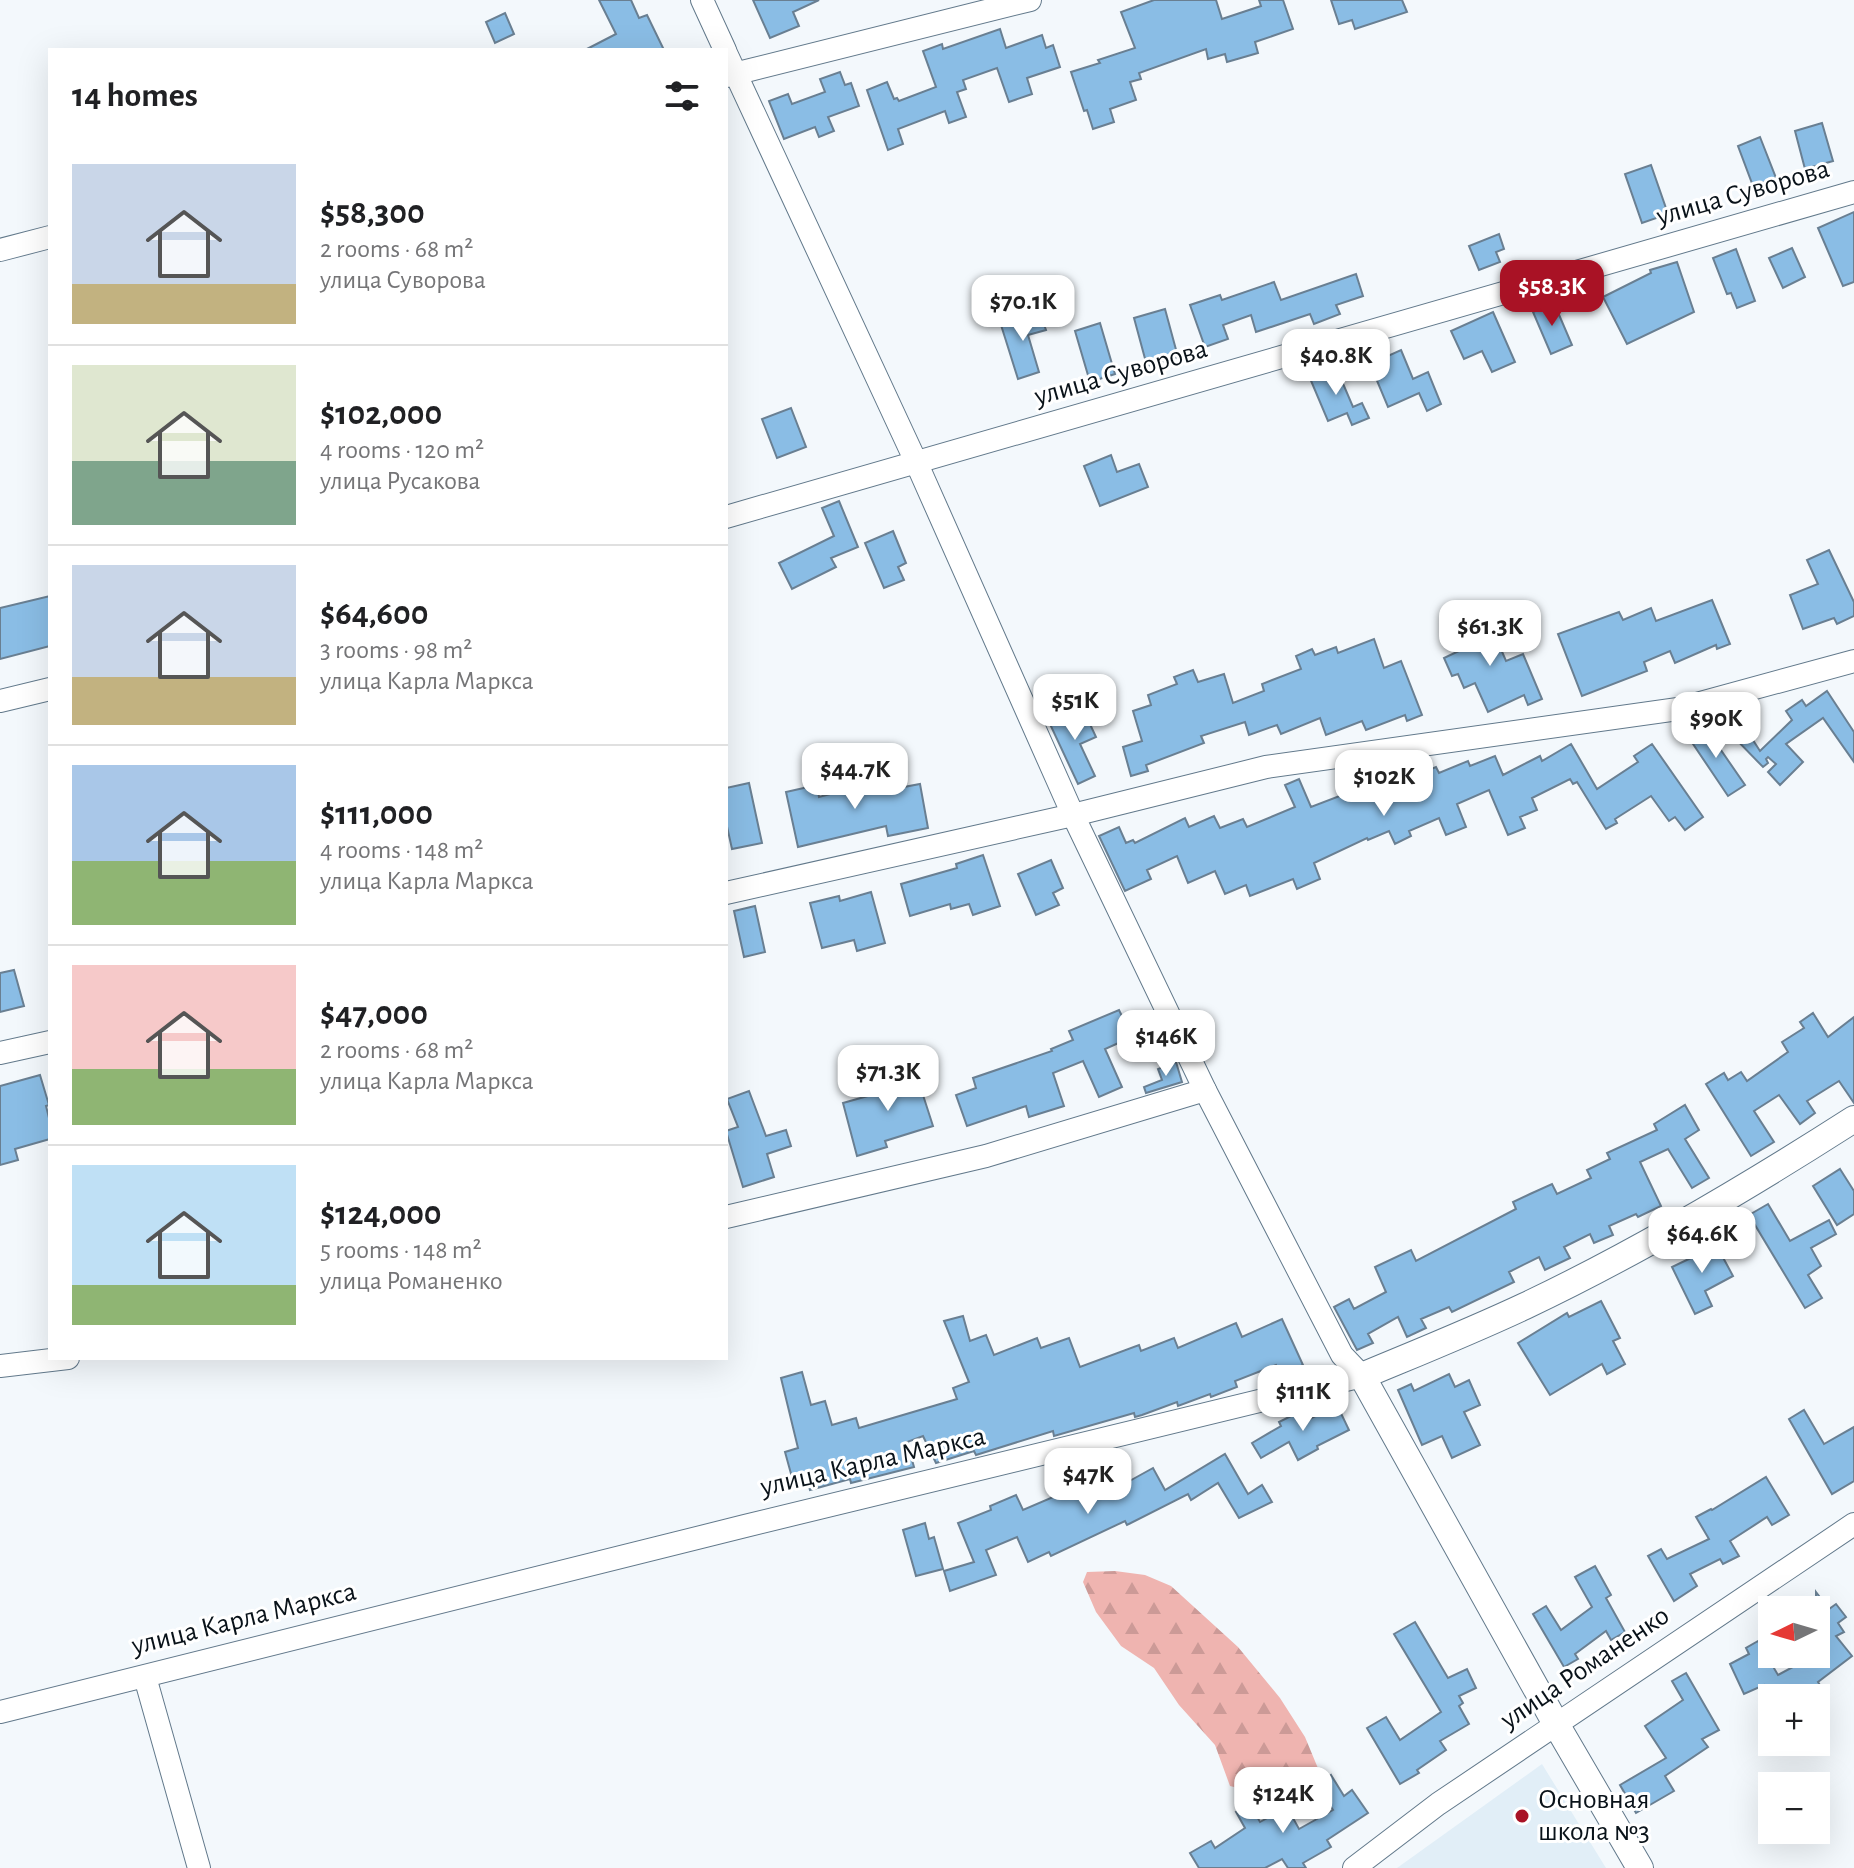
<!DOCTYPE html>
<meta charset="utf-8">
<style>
:root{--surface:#fff;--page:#f2f2f2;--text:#202124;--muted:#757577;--line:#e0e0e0;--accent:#a91225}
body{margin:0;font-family:"Alegreya Sans",sans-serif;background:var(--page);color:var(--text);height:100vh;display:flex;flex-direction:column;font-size:30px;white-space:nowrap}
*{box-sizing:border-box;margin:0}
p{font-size:26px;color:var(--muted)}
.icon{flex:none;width:44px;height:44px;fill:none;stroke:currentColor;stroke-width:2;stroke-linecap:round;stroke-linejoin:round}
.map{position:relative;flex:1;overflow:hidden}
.side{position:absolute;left:48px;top:48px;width:680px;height:1312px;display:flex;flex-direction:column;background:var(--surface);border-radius:0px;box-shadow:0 8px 32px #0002}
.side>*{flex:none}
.needle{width:52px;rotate:265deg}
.fabs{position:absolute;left:1758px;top:1596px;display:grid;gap:16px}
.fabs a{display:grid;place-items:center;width:72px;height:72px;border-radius:0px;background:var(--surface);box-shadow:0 8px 32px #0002;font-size:40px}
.price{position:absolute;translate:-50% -68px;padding:0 18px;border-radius:16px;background:#fff;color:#222;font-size:26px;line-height:52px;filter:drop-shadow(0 2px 4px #0008)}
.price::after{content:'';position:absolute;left:50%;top:48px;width:24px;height:18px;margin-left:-12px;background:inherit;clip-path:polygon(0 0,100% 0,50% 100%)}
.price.current{background:var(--accent);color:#fff}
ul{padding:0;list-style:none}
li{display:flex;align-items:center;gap:24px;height:200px;padding:0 24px}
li+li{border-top:2px solid var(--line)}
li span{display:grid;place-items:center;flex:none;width:224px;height:160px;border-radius:0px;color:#555}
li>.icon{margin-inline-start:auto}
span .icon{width:96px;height:96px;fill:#fffc;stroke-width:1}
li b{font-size:34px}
h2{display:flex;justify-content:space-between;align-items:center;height:96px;padding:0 24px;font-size:34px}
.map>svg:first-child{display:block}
.built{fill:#e1eef7}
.forest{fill:url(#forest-firs)}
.building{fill:#8abde5;stroke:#697f92;stroke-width:2}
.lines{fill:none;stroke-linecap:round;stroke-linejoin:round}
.minor-casing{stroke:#62798b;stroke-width:24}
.tertiary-casing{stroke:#62798b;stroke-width:28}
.minor{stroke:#fff;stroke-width:22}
.tertiary{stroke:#fff;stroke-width:26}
.poi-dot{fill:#a91225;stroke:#fff;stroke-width:3}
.labels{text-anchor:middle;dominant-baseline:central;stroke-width:6;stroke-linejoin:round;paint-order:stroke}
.street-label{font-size:28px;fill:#091219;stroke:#fff}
.poi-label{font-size:28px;fill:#091219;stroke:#fff;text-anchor:start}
</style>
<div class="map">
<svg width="1854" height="1868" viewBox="0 0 1854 1868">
<defs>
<pattern id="forest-firs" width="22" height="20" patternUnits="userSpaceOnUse" patternTransform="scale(2)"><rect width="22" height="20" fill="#efb4b0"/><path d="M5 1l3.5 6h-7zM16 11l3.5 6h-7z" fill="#cc9a97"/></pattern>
</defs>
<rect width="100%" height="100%" fill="#f3f8fc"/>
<polygon class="built" points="1542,1764 1606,1868 1397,1868"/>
<polygon class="forest" points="1115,1571 1145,1575 1171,1586 1238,1647 1280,1698 1305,1737 1322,1778 1315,1784 1318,1799 1308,1813 1284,1808 1266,1795 1230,1786 1215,1745 1179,1705 1154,1668 1121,1646 1096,1612 1083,1582 1087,1572"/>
<g class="building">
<polygon points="599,0 631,0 639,18 647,15 664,50 585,50 616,34"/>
<polygon points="753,0 819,0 793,12 799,26 770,38"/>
<polygon points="1154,0 1216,0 1222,19 1261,6 1259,0 1283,0 1293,29 1255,42 1258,53 1227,62 1225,54 1208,59 1206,49 1139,73 1141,79 1130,82 1136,100 1110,109 1114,122 1093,129 1087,110 1084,111 1071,72 1100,63 1098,60 1135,48 1121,12"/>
<polygon points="1331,0 1402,0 1407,12 1355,29 1352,20 1339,24"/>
<polygon points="505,13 514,34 495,43 486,22"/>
<polygon points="1000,29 1006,48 1042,35 1046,48 1053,45 1060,67 1027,78 1032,94 1009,102 997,68 963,80 966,89 957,92 966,117 949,123 945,111 898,129 903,144 888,150 867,90 887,82 894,99 897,98 899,101 936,87 923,51 942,44 943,49"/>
<polygon points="840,72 845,85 851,83 859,106 828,117 834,131 819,137 815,127 784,139 769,101 788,94 792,104 825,92 820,79"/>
<polygon points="1822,123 1833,161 1805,169 1795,131"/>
<polygon points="1760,137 1776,178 1753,186 1738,146"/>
<polygon points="1651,165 1668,214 1642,223 1625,174"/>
<polygon points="1854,212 1854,282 1843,286 1818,228"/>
<polygon points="1499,234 1504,249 1496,252 1500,262 1479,270 1469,246"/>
<polygon points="1792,248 1805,277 1783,288 1769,258"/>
<polygon points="1736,249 1755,301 1737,308 1731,293 1727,294 1713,258"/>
<polygon points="1677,262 1694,312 1627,344 1603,297 1651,273 1650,270"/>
<polygon points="1356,274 1363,296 1336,305 1340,314 1314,324 1310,314 1256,332 1251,315 1223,325 1228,339 1205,347 1190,305 1220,295 1222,300 1274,282 1281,300"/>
<polygon points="1554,303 1572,345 1551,354 1533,312"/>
<polygon points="1165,309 1178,357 1147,366 1134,318"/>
<polygon points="1493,312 1515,362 1492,372 1482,351 1464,359 1451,331"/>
<polygon points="1040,313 1046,330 1028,335 1039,372 1018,379 1001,325"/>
<polygon points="1100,323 1115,374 1090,382 1075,331"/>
<polygon points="1401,350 1413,379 1428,372 1441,404 1427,411 1419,393 1388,407 1370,364"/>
<polygon points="1335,365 1353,407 1362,403 1369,418 1352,425 1347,413 1328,421 1309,376"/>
<polygon points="791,408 806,447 777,458 762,419"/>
<polygon points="1111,455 1117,472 1139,464 1148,487 1100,506 1084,466"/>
<polygon points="839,501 858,547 831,558 836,567 792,589 779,563 834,536 822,508"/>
<polygon points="893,531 906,563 898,567 904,580 884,588 865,543"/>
<polygon points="1829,550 1854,602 1854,616 1837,624 1834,618 1803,629 1790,595 1818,584 1807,560"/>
<polygon points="50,596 50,646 0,659 0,608"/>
<polygon points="1712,600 1730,644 1717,649 1716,645 1675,663 1670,651 1644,662 1647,671 1582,696 1558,634 1619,612 1623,620 1651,608 1656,621"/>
<polygon points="1468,620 1474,633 1491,626 1506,661 1523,654 1542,699 1528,705 1524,695 1488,712 1475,683 1464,688 1458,674 1452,676 1444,658 1461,650 1450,628"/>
<polygon points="1374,639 1384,668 1401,661 1422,715 1407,721 1405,715 1366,730 1362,721 1326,735 1320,718 1281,734 1277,725 1249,735 1245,722 1201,736 1204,743 1146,765 1148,771 1131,776 1123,747 1142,741 1133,711 1151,705 1148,695 1177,684 1174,677 1193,670 1198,682 1224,674 1233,703 1264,691 1262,684 1301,669 1296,656 1312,649 1315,655 1336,647 1338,653"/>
<polygon points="1827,691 1854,732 1854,762 1823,718 1786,744 1803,762 1780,785 1768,772 1776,764 1768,757 1766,759 1768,763 1763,767 1726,729 1740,720 1760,751 1792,720 1786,711 1802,700 1806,706"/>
<polygon points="1082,707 1096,737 1080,744 1095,776 1078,784 1049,722"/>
<polygon points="1703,724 1745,785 1728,796 1687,735"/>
<polygon points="1571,744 1597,789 1638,762 1634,756 1652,744 1703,817 1685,830 1675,817 1669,821 1651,796 1615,819 1617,823 1606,829 1577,782 1573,784 1570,779 1532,798 1537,810 1520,817 1525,828 1508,835 1489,790 1457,804 1466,827 1446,835 1439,818 1409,831 1411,836 1395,844 1389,831 1368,840 1367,838 1314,863 1320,879 1297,889 1293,879 1250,896 1246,885 1225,894 1215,871 1188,883 1177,856 1147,870 1151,879 1125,891 1099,836 1119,827 1126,843 1133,840 1135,843 1185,818 1189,827 1214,816 1220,828 1243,819 1247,827 1295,807 1285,785 1299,779 1311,807 1366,786 1362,777 1387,765 1392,777 1413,767 1417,775 1436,767 1439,773 1468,761 1470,766 1495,756 1503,775 1540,756 1542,761"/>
<polygon points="875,777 877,792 920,784 928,828 888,836 886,826 798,847 786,792 817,785 819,797 853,788 852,781"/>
<polygon points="749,783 762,843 732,849 726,822 726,788"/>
<polygon points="983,855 1000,906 973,915 969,904 951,909 950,904 910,916 901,884 957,868 956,864"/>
<polygon points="1051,860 1063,888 1053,893 1059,905 1036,915 1018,874"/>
<polygon points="871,892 885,943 857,951 854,940 822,948 810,903 839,896 840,901"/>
<polygon points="755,906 765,952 744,957 734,911"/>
<polygon points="14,970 24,1006 0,1012 0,973"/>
<polygon points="1119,1010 1132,1037 1105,1049 1122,1087 1099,1097 1083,1061 1053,1073 1064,1106 1029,1117 1026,1106 967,1126 956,1095 976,1088 973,1078 1052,1051 1051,1049 1073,1040 1069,1031"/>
<polygon points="1813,1013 1828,1037 1854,1017 1854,1103 1839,1081 1807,1101 1815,1113 1800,1124 1779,1095 1754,1111 1774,1142 1751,1156 1706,1084 1724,1073 1728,1080 1741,1072 1747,1081 1788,1052 1782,1042 1804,1028 1800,1022"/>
<polygon points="1176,1062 1182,1082 1146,1093 1144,1087 1162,1080 1158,1069"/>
<polygon points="913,1064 933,1126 885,1141 887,1147 857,1156 843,1103 896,1088 891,1071"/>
<polygon points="40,1075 49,1105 46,1106 50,1122 50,1139 15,1149 18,1160 0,1165 0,1086"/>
<polygon points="749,1091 766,1136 786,1130 791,1146 767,1154 774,1177 743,1187 726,1131 738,1127 727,1099"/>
<polygon points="1685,1105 1699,1130 1685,1139 1709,1178 1692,1188 1668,1149 1640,1162 1661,1206 1638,1217 1636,1214 1609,1226 1613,1235 1594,1243 1590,1234 1564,1247 1570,1258 1545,1270 1539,1257 1509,1272 1514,1282 1452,1312 1449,1307 1421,1319 1426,1328 1407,1337 1398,1317 1368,1334 1373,1343 1357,1350 1334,1307 1349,1299 1354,1309 1386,1292 1375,1267 1411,1250 1416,1261 1516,1209 1513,1202 1530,1194 1552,1184 1557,1194 1591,1178 1587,1170 1610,1159 1607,1153 1657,1130 1654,1124"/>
<polygon points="1840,1169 1854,1191 1854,1214 1837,1225 1813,1186"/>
<polygon points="1768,1204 1790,1241 1829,1220 1836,1234 1811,1248 1821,1266 1808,1275 1822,1298 1805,1308 1749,1215"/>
<polygon points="1713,1239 1733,1276 1705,1291 1712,1306 1695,1314 1672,1267 1693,1257 1690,1252"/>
<polygon points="1601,1301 1620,1338 1613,1341 1625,1364 1607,1374 1602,1364 1550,1395 1518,1343 1567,1313 1569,1317"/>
<polygon points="963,1316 970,1341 986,1335 994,1355 1037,1338 1041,1348 1069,1338 1080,1367 1139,1345 1141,1351 1174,1338 1178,1348 1236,1323 1242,1337 1282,1319 1303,1365 1281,1375 1276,1365 1235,1381 1237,1387 1211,1397 1210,1394 1178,1406 1177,1402 1142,1415 1135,1417 1134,1413 1054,1436 1053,1431 976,1455 974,1451 936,1463 923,1436 907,1442 914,1467 851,1483 850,1479 810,1490 806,1477 793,1481 785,1452 798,1448 781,1378 802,1372 811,1405 825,1401 832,1425 856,1418 859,1428 957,1399 953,1388 969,1382 944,1321"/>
<polygon points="1449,1374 1455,1387 1469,1380 1480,1405 1464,1412 1480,1445 1452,1458 1442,1436 1422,1445 1398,1390 1411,1384 1414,1391"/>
<polygon points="1337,1405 1349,1430 1317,1446 1318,1449 1298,1460 1289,1442 1261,1458 1252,1443 1281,1426 1279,1422 1299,1412 1304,1422"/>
<polygon points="1804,1410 1824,1444 1854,1427 1854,1481 1832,1494 1789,1419"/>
<polygon points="1225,1454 1248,1494 1262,1485 1272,1502 1239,1518 1218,1483 1191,1500 1188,1494 1127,1525 1125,1521 1051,1556 1049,1552 1028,1562 1017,1537 986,1550 996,1575 950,1591 944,1571 974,1562 958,1523 991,1510 990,1506 1016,1495 1023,1510 1088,1482 1097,1499 1153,1468 1165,1490"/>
<polygon points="1766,1477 1789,1515 1772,1525 1767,1517 1730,1541 1739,1556 1723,1564 1720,1559 1690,1574 1697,1586 1674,1601 1648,1556 1661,1549 1667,1559 1709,1539 1696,1517 1711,1509 1712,1510"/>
<polygon points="925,1523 929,1539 934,1537 943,1569 916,1576 903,1530"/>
<polygon points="1595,1566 1611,1595 1606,1598 1625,1632 1611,1640 1606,1631 1575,1654 1578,1659 1564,1667 1533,1614 1546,1606 1561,1630 1592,1607 1575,1577"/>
<polygon points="1816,1592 1829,1609 1836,1604 1846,1617 1838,1623 1844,1632 1836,1636 1852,1656 1818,1682 1823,1690 1809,1698 1803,1690 1789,1698 1771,1698 1764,1685 1744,1694 1730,1664 1749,1654 1746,1648 1758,1641 1778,1675 1806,1660 1804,1657 1808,1654 1816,1654 1816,1647 1823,1642 1816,1633"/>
<polygon points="1415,1622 1448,1678 1467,1669 1476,1688 1459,1696 1463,1703 1459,1706 1469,1724 1440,1741 1446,1750 1417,1770 1419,1773 1400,1784 1367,1728 1386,1717 1400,1740 1441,1712 1394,1634"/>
<polygon points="1686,1673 1719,1730 1702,1739 1708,1747 1665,1776 1674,1791 1636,1813 1620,1785 1666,1758 1645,1726 1683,1700 1672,1681"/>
<polygon points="1331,1775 1344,1796 1352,1790 1368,1813 1327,1840 1331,1847 1303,1863 1306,1868 1288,1868 1282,1859 1265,1868 1199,1868 1190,1853 1211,1841 1215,1848 1245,1828 1236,1812 1250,1804 1260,1822 1287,1807 1299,1829 1333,1810 1316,1785"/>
</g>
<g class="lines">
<defs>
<g id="minor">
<polyline points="702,0 725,50"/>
<polyline points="726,76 1030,0"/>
<polyline points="0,250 50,237"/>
<polyline points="726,517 1854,192"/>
<polyline points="0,701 50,689"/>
<polyline points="726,893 1073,815 1266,767 1678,709 1854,661"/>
<polyline points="0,1053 50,1042"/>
<polyline points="726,1217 986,1156 1205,1090"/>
<polyline points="0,1366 68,1358"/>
<polyline points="145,1677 199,1868"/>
<polyline points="0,1712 745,1526 1362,1376 1342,1355 1205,1090 1073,815 917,464 726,53"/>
<polyline points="1354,1868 1438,1804 1854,1524"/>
</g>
<path id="tertiary" d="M1640 1868 1556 1724 1362 1376C1417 1353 1472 1331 1525 1306 1639 1252 1748 1187 1854 1119"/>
</defs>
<use href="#minor" class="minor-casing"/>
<use href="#tertiary" class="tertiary-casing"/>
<use href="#minor" class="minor"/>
<use href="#tertiary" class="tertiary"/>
</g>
<circle class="poi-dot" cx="1522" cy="1816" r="8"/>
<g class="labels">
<g class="street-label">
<text transform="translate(1743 193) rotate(-16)">улица Суворова</text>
<text transform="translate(1121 373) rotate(-16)">улица Суворова</text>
<text transform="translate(873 1462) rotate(-13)">улица Карла Маркса</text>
<text transform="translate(244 1619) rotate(-14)">улица Карла Маркса</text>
<text transform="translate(1585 1668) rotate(-34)">улица Романенко</text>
</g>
<g class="poi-label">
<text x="1538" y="1800">Основная<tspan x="1538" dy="32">школа №3</tspan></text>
</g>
</g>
</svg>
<div class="fabs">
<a><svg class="needle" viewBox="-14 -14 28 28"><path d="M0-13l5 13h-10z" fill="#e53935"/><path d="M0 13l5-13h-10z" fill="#757577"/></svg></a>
<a>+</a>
<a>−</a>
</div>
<b class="price current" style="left:1552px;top:328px">$58.3K</b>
<b class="price" style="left:1023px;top:343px">$70.1K</b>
<b class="price" style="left:1336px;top:397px">$40.8K</b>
<b class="price" style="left:1490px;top:668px">$61.3K</b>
<b class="price" style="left:1075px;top:742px">$51K</b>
<b class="price" style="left:1716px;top:760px">$90K</b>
<b class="price" style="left:855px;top:811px">$44.7K</b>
<b class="price" style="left:1384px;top:818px">$102K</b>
<b class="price" style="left:1166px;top:1078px">$146K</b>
<b class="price" style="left:888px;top:1113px">$71.3K</b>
<b class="price" style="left:1702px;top:1275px">$64.6K</b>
<b class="price" style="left:1303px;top:1433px">$111K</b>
<b class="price" style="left:1088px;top:1516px">$47K</b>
<b class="price" style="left:1283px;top:1835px">$124K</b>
<section class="side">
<h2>14 homes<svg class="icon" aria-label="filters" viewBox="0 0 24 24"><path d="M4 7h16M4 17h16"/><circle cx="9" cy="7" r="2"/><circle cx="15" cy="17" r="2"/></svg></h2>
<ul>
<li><span style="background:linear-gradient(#c9d6e8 75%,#c2b280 0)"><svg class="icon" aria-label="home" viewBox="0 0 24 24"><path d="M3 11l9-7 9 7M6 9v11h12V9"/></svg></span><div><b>$58,300</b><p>2 rooms · 68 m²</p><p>улица Суворова</p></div></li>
<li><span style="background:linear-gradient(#dfe7d0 60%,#7fa58c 0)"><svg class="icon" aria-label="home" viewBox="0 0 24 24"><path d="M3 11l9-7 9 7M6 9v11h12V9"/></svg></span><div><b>$102,000</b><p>4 rooms · 120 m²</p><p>улица Русакова</p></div></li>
<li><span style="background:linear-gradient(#c9d6e8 70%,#c2b280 0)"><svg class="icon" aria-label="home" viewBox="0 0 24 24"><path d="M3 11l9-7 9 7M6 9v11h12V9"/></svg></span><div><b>$64,600</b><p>3 rooms · 98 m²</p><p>улица Карла Маркса</p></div></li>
<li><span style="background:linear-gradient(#a9c7e8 60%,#8fb573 0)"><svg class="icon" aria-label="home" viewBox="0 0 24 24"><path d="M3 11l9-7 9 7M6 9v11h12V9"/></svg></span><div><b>$111,000</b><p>4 rooms · 148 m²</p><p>улица Карла Маркса</p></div></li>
<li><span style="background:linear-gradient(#f6c9c9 65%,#8fb573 0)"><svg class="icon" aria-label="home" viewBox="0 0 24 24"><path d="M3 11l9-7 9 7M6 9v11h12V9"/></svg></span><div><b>$47,000</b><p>2 rooms · 68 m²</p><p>улица Карла Маркса</p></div></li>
<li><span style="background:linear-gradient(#bfe0f5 75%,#8fb573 0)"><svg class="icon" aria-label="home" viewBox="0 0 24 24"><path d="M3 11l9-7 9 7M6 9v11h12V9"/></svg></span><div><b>$124,000</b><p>5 rooms · 148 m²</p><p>улица Романенко</p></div></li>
</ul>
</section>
</div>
